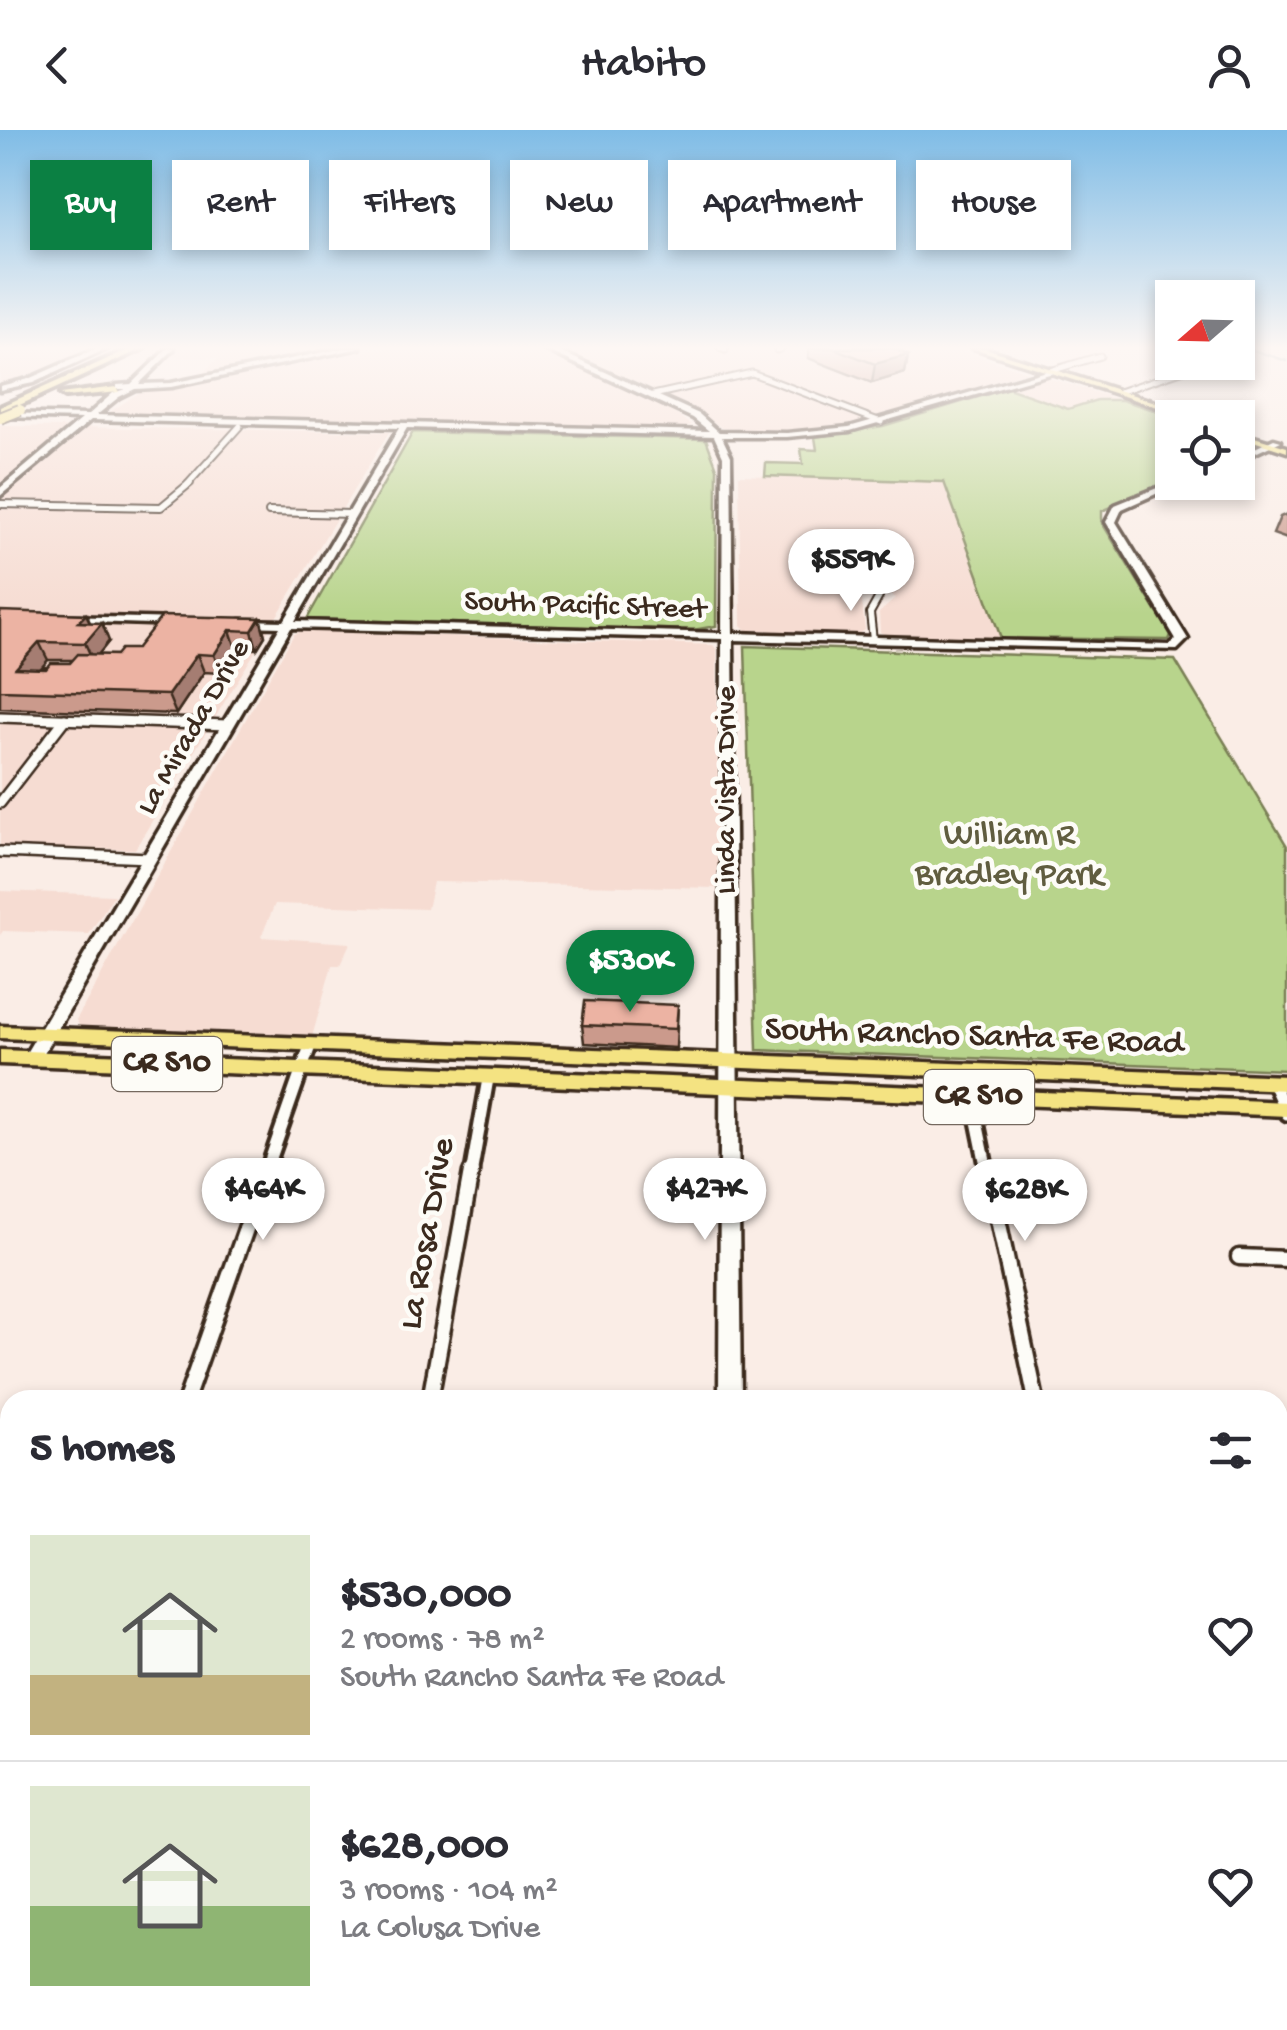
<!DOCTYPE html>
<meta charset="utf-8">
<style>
:root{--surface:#fff;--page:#f7f7f7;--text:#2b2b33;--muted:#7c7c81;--line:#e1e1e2;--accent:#0b8043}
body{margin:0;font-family:"Gochi Hand",sans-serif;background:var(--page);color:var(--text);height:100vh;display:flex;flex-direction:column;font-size:38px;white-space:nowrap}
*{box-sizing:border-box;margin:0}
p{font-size:32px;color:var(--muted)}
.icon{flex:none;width:55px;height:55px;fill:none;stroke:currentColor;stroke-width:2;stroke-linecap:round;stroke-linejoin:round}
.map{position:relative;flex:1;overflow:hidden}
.sheet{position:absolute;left:0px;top:1260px;width:1288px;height:640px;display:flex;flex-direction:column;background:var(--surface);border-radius:30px 30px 0 0;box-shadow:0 5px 15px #0003}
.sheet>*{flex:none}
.guide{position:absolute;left:30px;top:30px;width:1228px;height:90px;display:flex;gap:20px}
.needle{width:65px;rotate:250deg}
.buttons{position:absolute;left:1155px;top:150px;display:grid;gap:20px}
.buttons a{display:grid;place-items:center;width:100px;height:100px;border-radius:0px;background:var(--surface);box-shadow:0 5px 15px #0003;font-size:50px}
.price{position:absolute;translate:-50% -85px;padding:0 22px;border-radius:35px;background:#fff;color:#222;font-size:32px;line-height:65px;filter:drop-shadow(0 2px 5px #0008)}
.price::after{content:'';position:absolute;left:50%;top:60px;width:30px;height:22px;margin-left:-15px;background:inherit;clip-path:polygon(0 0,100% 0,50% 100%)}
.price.current{background:var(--accent);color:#fff}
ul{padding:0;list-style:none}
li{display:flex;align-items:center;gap:30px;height:250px;padding:0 30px}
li+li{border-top:2px solid var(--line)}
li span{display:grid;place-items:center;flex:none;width:280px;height:200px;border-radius:0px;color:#555}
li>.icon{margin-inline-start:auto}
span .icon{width:120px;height:120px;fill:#fffc;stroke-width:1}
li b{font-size:42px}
h2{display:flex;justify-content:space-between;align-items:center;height:120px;padding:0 30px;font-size:42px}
.tag{padding:0 35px;border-radius:0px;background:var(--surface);box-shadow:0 5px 15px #0003;font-size:35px;line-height:90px}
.tag.current{background:var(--accent);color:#fff}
header{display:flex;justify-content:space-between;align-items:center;height:130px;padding:0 30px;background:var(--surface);font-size:45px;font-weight:600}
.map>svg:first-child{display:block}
.built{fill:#f6dcd2}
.green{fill:#b8d48c;stroke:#7a7f55;stroke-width:2.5}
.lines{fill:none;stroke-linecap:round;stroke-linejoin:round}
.stream{stroke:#668895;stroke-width:2.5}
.street-far5-casing{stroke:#3b2a1e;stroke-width:9}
.street-far4-casing{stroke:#3b2a1e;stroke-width:10}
.street-far3-casing{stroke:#3b2a1e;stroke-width:14}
.street-far2-casing{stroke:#3b2a1e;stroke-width:19}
.street-far1-casing{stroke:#3b2a1e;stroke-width:21}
.street-casing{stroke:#3b2a1e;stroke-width:25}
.secondary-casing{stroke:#3b2a1e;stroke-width:7}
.primary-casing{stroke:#3b2a1e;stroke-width:7}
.highway-casing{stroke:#3b2a1e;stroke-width:8}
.street-far5{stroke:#fdfcf7;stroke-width:5}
.street-far4{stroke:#fdfcf7;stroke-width:6}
.street-far3{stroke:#fdfcf7;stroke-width:9}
.street-far2{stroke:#fdfcf7;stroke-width:11}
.street-far1{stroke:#fdfcf7;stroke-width:14}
.street{stroke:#fdfcf7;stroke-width:18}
.secondary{fill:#fdfcf7;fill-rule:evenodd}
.primary{fill:#f4e382;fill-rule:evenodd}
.highway{fill:#f4e382;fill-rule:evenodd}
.highway-bridge-casing{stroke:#3b2a1e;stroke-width:14;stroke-linecap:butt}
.highway-bridge{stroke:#f4e382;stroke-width:10}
.wall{fill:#cb9a8c;stroke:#3b2a1e;stroke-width:2.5;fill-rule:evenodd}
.shaded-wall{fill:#a57d72;stroke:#3b2a1e;stroke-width:2.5}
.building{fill:#ecb3a3;stroke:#3b2a1e;stroke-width:2.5}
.labels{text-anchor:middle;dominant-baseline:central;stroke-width:9;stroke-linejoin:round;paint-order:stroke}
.far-street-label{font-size:30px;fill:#3b2a1e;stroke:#fdfcf7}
.shield{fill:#fdfcf7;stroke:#75695f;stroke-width:2.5}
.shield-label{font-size:32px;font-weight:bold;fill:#3b2a1e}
.park-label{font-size:35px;fill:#605d3f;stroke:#fdfcf7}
.street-label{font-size:35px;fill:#3b2a1e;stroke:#fdfcf7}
</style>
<header><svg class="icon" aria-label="back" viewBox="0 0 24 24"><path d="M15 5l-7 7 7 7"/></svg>Habito<svg class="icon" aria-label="person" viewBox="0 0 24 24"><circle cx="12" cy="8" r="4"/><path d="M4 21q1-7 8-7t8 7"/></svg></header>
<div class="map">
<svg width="1287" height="1900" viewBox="0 0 1287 1900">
<rect width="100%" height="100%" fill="#faede6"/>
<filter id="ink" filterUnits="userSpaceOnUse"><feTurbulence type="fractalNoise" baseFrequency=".01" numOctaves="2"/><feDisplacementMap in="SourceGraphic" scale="20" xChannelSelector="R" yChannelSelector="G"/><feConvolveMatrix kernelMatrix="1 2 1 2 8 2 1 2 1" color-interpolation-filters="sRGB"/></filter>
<g filter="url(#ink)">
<g class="built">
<polygon points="180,218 347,219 198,248 218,228 170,227"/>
<polygon points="536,218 652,269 692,295 681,299 107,284 140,262 177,259 375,219"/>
<polygon points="953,218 1027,242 856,295 798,302 722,298 701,283 552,219"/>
<polygon points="0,219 100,219 37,246 0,256"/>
<polygon points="1048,248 1121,270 1097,270 1068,279 1008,258"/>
<polygon points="0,296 389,302 135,719 0,718"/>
<polygon points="739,345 945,352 1003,508 885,505 880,502 879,483 896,468 878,458 861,462 865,500 857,504 746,500 741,495"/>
<polygon points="302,501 713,515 717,520 718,758 433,752 427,779 275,774 261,807 350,813 340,835 332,835 312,907 82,900 76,890 294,504"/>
<polygon points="0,761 114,765 89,804 3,801 0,805"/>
</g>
<g class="green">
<polygon points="1008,258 1068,279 1097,270 1122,270 1176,287 1172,288 1172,350 1102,381 1102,393 1171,505 1169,510 1001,508 944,352 765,346 766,333 803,334 801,319 817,320 815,307 883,296"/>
<polygon points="413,302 706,309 717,338 716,496 693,500 307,489"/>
<polygon points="745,516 1175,530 1287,716 1287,940 757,920"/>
</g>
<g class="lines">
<polyline class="stream" points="1247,218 1287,231"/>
<defs>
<g id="street-far5">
<polyline points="720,218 725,220"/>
<polyline points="777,220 781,218"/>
<polyline points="1050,241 1100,226"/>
<polyline points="1119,262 1208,232"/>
<polyline points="653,265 752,243 881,292"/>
<polyline points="187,355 240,296"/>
</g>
<g id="street-far4">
<polyline points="0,374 161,377 190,353"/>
<polyline points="269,382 352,384"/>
<polyline points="873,510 870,483 879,467"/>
</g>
<g id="street-far3">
<polyline points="0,587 228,595"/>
<polyline points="0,673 65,589"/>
<polyline points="0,722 150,728"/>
</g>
<g id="street-far2">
<polyline points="1273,953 1287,984"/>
<polyline points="972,967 988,1045"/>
<polyline points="265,1045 310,916"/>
<polyline points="471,1045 488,949"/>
</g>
<g id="street-far1">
<polyline points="988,1042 1036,1270"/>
<polyline points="1239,1127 1287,1129"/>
<polyline points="186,1270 266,1042"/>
<polyline points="430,1270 471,1042"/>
</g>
<g id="street">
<polyline points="0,1433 7,1416"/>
<polyline points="1278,1483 1287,1483"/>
<polyline points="1162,1890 1164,1900"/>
</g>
<g id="secondary">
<polygon points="99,218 109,218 33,253 0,260 0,256 28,249"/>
<path d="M168 218 174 219 139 254 171 253 344 218H360L171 257 135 259 119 267 97 285 709 301 693 288 542 218H552L699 284 719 302 787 303 849 297 1053 239V243L850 301 787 307H722L731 326 733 503 1170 515 1176 509 1106 392 1115 375 1172 352H1183L1122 379 1116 392 1188 509 1177 520 733 510 741 1270H719L722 509 291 498 38 933H26L23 928 26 923 280 497 240 496 235 493 240 490 284 491 399 298 91 290 0 366V358L82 289 0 287V283L88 285 113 263 125 259H117V255L131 254ZM407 298 714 306 723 326 722 503 295 491Z"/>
<polygon points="1274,309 1281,311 1238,331 1238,326"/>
<polygon points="65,486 179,489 184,492 179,495 61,491 60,489"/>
<rect x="716" y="1890" width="32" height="10"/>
</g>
<g id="primary">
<polygon points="973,218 985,218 1206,288 1192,288"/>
<polygon points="1238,302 1287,317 1287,322 1238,306"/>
<polygon points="0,896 1287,946 1287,960 0,908"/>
<polygon points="0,920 1287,972 1287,986 0,934"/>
</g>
<g id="highway">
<polygon points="132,218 144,218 0,284 0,277"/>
<polygon points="116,257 119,262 65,267 60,264"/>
</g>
</defs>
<use href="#street-far5" class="street-far5-casing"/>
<use href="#street-far4" class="street-far4-casing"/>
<use href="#street-far3" class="street-far3-casing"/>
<use href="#street-far2" class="street-far2-casing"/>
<use href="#street-far1" class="street-far1-casing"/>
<use href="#street" class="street-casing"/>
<use href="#secondary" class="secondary-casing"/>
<use href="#primary" class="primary-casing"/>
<use href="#highway" class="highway-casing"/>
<use href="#street-far5" class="street-far5"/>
<use href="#street-far4" class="street-far4"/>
<use href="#street-far3" class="street-far3"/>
<use href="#street-far2" class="street-far2"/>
<use href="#street-far1" class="street-far1"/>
<use href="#street" class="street"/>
<use href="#secondary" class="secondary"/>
<use href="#primary" class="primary"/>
<use href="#highway" class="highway"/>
<defs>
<polyline id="highway-bridge" points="0,288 20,280"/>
</defs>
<use href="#highway-bridge" class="highway-bridge-casing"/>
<use href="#highway-bridge" class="highway-bridge"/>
</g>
<g class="wall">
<polygon points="809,218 902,218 902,222 908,225 905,243 872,253 808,228"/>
<polygon points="1287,384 1287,409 1273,404 1280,387"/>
<path d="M0 482 86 484 90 493 109 511 98 525H116L260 488 265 506 257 519 236 518 220 543 204 542 176 584 0 578ZM48 530H73L70 533 40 538Z"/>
<polygon points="678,875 676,918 584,913 582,895"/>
</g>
<g class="shaded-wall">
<polygon points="889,218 902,218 901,227 908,225 905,243 872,253 875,234"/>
<polygon points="86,484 94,501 78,492"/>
<polygon points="260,488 265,506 257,519 252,501"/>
<polygon points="102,493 109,511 93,531 85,513"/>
<polygon points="230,500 236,518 220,543 214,525"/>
<polygon points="39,512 48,530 25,556 16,538"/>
<polygon points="197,524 204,542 176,584 168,565"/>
</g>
<g class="building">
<polygon points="833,218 892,218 908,225 875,234"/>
<polygon points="0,481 86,484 78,492 102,493 85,513 39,512 16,538 46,539 51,533 70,533 78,524 116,525 121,519 136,519 162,486 260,488 252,501 230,500 214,525 197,524 168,565 0,560"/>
<polygon points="585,871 678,875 676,899 582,895"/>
</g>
</g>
<linearGradient id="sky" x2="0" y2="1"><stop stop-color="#7fbce6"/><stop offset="0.45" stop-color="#fdf7f4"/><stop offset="1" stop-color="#fdf7f4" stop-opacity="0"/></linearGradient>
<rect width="1287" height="484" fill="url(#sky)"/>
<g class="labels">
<g class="far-street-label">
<text transform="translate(585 477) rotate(2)">South Pacific Street</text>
<text transform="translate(195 598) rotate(-60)">La Mirada Drive</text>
<text transform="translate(728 660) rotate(-90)">Linda Vista Drive</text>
</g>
<g class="shield">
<rect x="112" y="907" width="110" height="54" rx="8"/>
<rect x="924" y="940" width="110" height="54" rx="8"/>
</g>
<g class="shield-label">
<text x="167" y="934">CR S10</text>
<text x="979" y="967">CR S10</text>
</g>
<g class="park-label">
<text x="1009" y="706">William R<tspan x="1009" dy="40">Bradley Park</tspan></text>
</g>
<g class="street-label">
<text transform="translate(974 908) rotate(2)">South Rancho Santa Fe Road</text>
<text transform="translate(429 1104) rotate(-80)">La Rosa Drive</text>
</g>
</g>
</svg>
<div class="buttons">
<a><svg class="needle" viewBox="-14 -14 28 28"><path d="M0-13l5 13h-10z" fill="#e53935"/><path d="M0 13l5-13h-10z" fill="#7c7c81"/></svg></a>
<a><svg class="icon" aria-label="locate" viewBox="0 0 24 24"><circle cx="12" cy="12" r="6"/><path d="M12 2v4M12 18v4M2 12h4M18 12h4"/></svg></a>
</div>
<b class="price" style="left:851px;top:484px">$559K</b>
<b class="price current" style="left:630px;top:885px">$530K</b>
<b class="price" style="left:263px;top:1113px">$464K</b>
<b class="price" style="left:705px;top:1113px">$427K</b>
<b class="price" style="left:1025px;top:1114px">$628K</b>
<div class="guide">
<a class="tag current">Buy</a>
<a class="tag">Rent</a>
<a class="tag">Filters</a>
<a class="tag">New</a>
<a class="tag">Apartment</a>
<a class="tag">House</a>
</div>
<section class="sheet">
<h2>5 homes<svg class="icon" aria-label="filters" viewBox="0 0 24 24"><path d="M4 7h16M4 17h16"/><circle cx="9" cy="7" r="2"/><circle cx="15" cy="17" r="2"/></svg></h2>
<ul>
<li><span style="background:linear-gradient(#dfe7d0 70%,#c2b280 0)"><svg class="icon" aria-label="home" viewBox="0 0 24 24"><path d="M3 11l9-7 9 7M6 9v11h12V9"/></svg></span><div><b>$530,000</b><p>2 rooms · 78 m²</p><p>South Rancho Santa Fe Road</p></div><svg class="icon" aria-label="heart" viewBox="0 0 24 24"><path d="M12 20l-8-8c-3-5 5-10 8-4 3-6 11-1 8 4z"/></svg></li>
<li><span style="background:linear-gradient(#dfe7d0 60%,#8fb573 0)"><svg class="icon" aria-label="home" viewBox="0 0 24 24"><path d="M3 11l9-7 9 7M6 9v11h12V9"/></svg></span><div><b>$628,000</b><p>3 rooms · 104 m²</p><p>La Colusa Drive</p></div><svg class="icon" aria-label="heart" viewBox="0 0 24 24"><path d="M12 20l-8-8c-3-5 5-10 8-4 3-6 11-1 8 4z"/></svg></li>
</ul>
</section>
</div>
